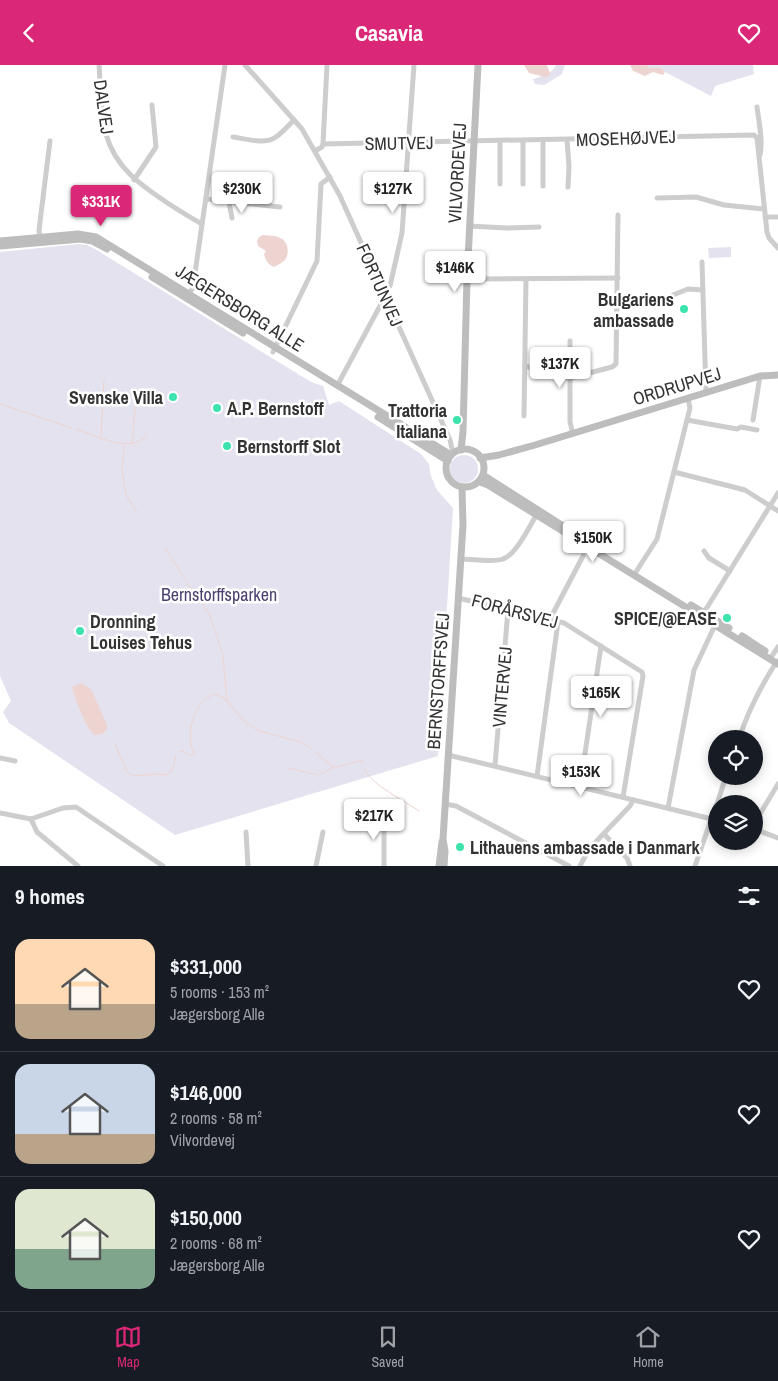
<!DOCTYPE html>
<meta charset="utf-8">
<style>
:root{--surface:#171b24;--page:#20242c;--text:#f1f3f6;--muted:#9ea1a6;--line:#363941;--accent:#db2777}
body{margin:0;font-family:"Archivo Narrow",sans-serif;background:var(--page);color:var(--text);height:100vh;display:flex;flex-direction:column;font-size:19px;white-space:nowrap}
*{box-sizing:border-box;margin:0}
p{font-size:16px;color:var(--muted)}
.icon{flex:none;width:28px;height:28px;fill:none;stroke:currentColor;stroke-width:2;stroke-linecap:round;stroke-linejoin:round}
.map{position:relative;height:801px;overflow:hidden}
.panel{display:flex;flex-direction:column;background:var(--surface);flex:1}
.panel>*{flex:none}
.controls{position:absolute;left:708px;top:665px;display:grid;gap:10px}
.controls a{display:grid;place-items:center;width:55px;height:55px;border-radius:50%;background:var(--surface);box-shadow:0 2px 12px #0003;font-size:25px}
.price{position:absolute;translate:-50% -42px;padding:0 11px;border-radius:5px;background:#fff;color:#222;font-size:16px;line-height:32px;filter:drop-shadow(0 1px 2px #0008)}
.price::after{content:'';position:absolute;left:50%;top:30px;width:15px;height:11px;margin-left:-8px;background:inherit;clip-path:polygon(0 0,100% 0,50% 100%)}
.price.active{background:var(--accent);color:#fff}
ul{padding:0;list-style:none}
li{display:flex;align-items:center;gap:15px;height:125px;padding:0 15px}
li+li{border-top:1px solid var(--line)}
li span{display:grid;place-items:center;flex:none;width:140px;height:100px;border-radius:15px;color:#555}
li>.icon{margin-inline-start:auto}
span .icon{width:60px;height:60px;fill:#fffc;stroke-width:1}
li b{font-size:21px}
h2{display:flex;justify-content:space-between;align-items:center;height:60px;padding:0 15px;font-size:21px}
header{display:flex;justify-content:space-between;align-items:center;height:65px;padding:0 15px;background:var(--accent);color:#fff;font-size:22px;font-weight:700}
.tab-bar{display:flex;justify-content:space-around;align-items:center;height:70px;border-top:1px solid var(--line);background:var(--surface);font-size:14px;color:var(--muted)}
.tab-bar a{display:grid;justify-items:center;gap:2px}
.tab-bar .active{color:var(--accent)}
.map>svg:first-child{display:block}
.green{fill:#e5e2ef}
.water{fill:#edd4d0}
.lines{fill:none;stroke-linecap:round;stroke-linejoin:round}
.stream{stroke:#edd4d0;stroke-width:1}
.street{stroke:#cdcdcd;stroke-width:5}
.secondary{stroke:#bdbdbd;stroke-width:7}
.poi-dot{fill:#3ce3ad;stroke:#fff;stroke-width:2}
.labels{text-anchor:middle;dominant-baseline:central;stroke-width:5;stroke-linejoin:round;paint-order:stroke}
.street-label{font-size:18px;fill:#333;stroke:#fff}
.poi-label{font-size:18px;font-weight:bold;fill:#333;stroke:#fff;text-anchor:end}
.park-label{font-size:18px;fill:#4d406f;stroke:#fff}
</style>
<header><svg class="icon" aria-label="back" viewBox="0 0 24 24"><path d="M15 5l-7 7 7 7"/></svg>Casavia<svg class="icon" aria-label="heart" viewBox="0 0 24 24"><path d="M12 20l-8-8c-3-5 5-10 8-4 3-6 11-1 8 4z"/></svg></header>
<div class="map">
<svg width="778" height="801" viewBox="0 0 778 801">
<rect width="100%" height="100%" fill="#fff"/>
<g class="green">
<path d="M556 0H565L562 9 544 20 535 19 533 14C541 12 553 8 556 0Z"/>
<polygon points="647,0 753,0 754,9 715,21 711,31 665,7 661,3 650,3"/>
<polygon points="79,179 87,180 95,184 311,317 323,321 329,340 339,336 421,389 429,399 431,411 437,425 453,443 438,691 175,770 9,658 3,647 11,636 0,611 0,187"/>
<polygon points="731,182 731,192 709,193 708,183"/>
<circle cx="464" cy="404" r="14"/>
</g>
<g class="water">
<polygon points="524,0 547,0 550,9 549,11 545,12 529,8"/>
<polygon points="630,0 647,0 650,3 661,3 665,7 663,10 653,7 645,11 633,6"/>
<path d="M263 170C269 171 275 170 280 173 288 176 290 188 285 195 282 198 277 200 274 202 268 200 265 194 264 189L266 186 258 181 257 176 259 172Z"/>
<path d="M81 618 91 624 107 660V664L102 669 94 670C85 661 75 634 72 622Z"/>
</g>
<g class="lines">
<g class="stream">
<polyline points="0,339 72,363"/>
<path d="M76 364C98 371 128 389 147 371"/>
<polyline points="101,372 104,315"/>
<polyline points="132,379 136,332"/>
<polyline points="124,381 122,405 126,430 137,447"/>
<polyline points="165,483 185,514"/>
<polyline points="187,518 209,548 223,590"/>
<polyline points="223,592 227,636"/>
<polyline points="115,679 127,707 132,711 160,709 166,710 172,706 176,691"/>
<polyline points="314,686 334,703 362,695 363,698"/>
<path d="M179 687 182 686 190 691 194 688C185 669 193 638 214 629L224 633 244 656 259 666 301 677 311 683"/>
<polyline points="289,703 318,710"/>
<path d="M365 704C370 719 405 736 419 746"/>
<polyline points="322,709 333,702"/>
</g>
<g class="street">
<path d="M99 0C101 23 100 47 106 69 115 103 142 121 169 139 180 146 191 153 202 159"/>
<polyline points="245,0 302,64 340,131 450,375 453,388"/>
<path d="M757 42C759 58 763 75 760 90"/>
<path d="M233 72C246 74 265 80 276 72 283 67 288 61 294 55"/>
<polyline points="543,75 543,121"/>
<polyline points="567,75 569,101 568,122"/>
<polyline points="323,79 754,70 757,73 767,167 769,173 778,183"/>
<polyline points="315,86 322,82 323,79 327,0"/>
<polyline points="134,115 156,82 152,40"/>
<polyline points="500,119 500,76"/>
<polyline points="523,119 523,76"/>
<polyline points="657,133 696,132 724,140 764,144"/>
<polyline points="206,134 280,142"/>
<polyline points="229,137 232,153"/>
<polyline points="765,152 778,152"/>
<polyline points="469,161 507,163 539,162"/>
<polyline points="40,174 39,165 50,76"/>
<polyline points="702,197 706,328"/>
<polyline points="467,214 618,213"/>
<polyline points="383,226 390,221 402,168 414,0"/>
<polyline points="673,230 688,224 703,225"/>
<polyline points="188,231 193,222 225,0"/>
<polyline points="570,276 570,357 573,369"/>
<polyline points="273,287 317,196 321,119 330,112"/>
<polyline points="525,301 570,313 612,302 616,299 618,150"/>
<polyline points="337,321 381,239 386,233"/>
<polyline points="524,351 526,214"/>
<polyline points="687,355 737,364 741,362 757,365"/>
<polyline points="753,355 760,311"/>
<polyline points="674,407 745,425 778,446"/>
<polyline points="704,486 709,493 730,506"/>
<path d="M461 494C474 494 491 498 503 494 516 490 531 459 538 447"/>
<polyline points="634,510 657,474 690,343 688,334"/>
<polyline points="458,533 564,558 642,607 643,611 623,732"/>
<polyline points="703,549 778,428"/>
<polyline points="550,554 583,491"/>
<polyline points="770,594 778,582"/>
<path d="M739 674C748 646 761 621 777 596"/>
<polyline points="448,690 716,755"/>
<polyline points="0,693 15,696"/>
<polyline points="495,700 508,545"/>
<polyline points="537,711 558,557"/>
<polyline points="580,722 601,581"/>
<polyline points="445,739 456,741 569,801"/>
<polyline points="717,739 726,711"/>
<polyline points="668,743 694,605 716,558"/>
<polyline points="0,748 31,754 63,743 76,742 163,801"/>
<polyline points="384,751 384,801"/>
<polyline points="31,754 37,767 78,801"/>
<polyline points="754,759 778,719"/>
<polyline points="754,764 778,773"/>
<polyline points="246,767 248,801"/>
<polyline points="604,769 627,793 630,801"/>
<polyline points="316,801 323,767"/>
<polyline points="580,801 589,784 630,741 633,735"/>
<polyline points="695,801 716,740"/>
</g>
<g class="secondary">
<polyline points="0,176 78,169 96,172 451,390"/>
<polyline points="0,181 81,174 92,176 107,184"/>
<polyline points="152,212 243,268"/>
<polyline points="378,352 448,396"/>
<circle cx="465" cy="403" r="19"/>
<polyline points="461,385 463,367 467,214 478,0"/>
<polyline points="480,393 499,390 535,380 760,311 778,310"/>
<polyline points="483,410 571,466"/>
<polyline points="480,417 488,420 778,599"/>
<polyline points="691,540 729,563"/>
<polyline points="742,571 765,586"/>
<polyline points="439,801 442,777"/>
<polyline points="444,801 445,786 443,774 463,460 462,422"/>
</g>
</g>
<g class="poi-dot">
<circle cx="684" cy="244" r="5"/>
<circle cx="173" cy="332" r="5"/>
<circle cx="217" cy="343" r="5"/>
<circle cx="457" cy="355" r="5"/>
<circle cx="227" cy="381" r="5"/>
<circle cx="727" cy="553" r="5"/>
<circle cx="80" cy="566" r="5"/>
<circle cx="460" cy="782" r="5"/>
</g>
<g class="labels">
<g class="street-label">
<text transform="translate(104 42) rotate(82)">DALVEJ</text>
<text transform="translate(626 73) rotate(-2)">MOSEHØJVEJ</text>
<text transform="translate(399 78) rotate(-1)">SMUTVEJ</text>
<text transform="translate(457 108) rotate(-87)">VILVORDEVEJ</text>
<text transform="translate(380 220) rotate(66)">FORTUNVEJ</text>
<text transform="translate(240 243) rotate(32)">JÆGERSBORG ALLE</text>
<text transform="translate(677 321) rotate(-17)">ORDRUPVEJ</text>
<text transform="translate(515 546) rotate(15)">FORÅRSVEJ</text>
<text transform="translate(438 616) rotate(-86)">BERNSTORFFSVEJ</text>
<text transform="translate(502 622) rotate(-85)">VINTERVEJ</text>
</g>
<g class="poi-label">
<text x="674" y="234">Bulgariens<tspan x="674" dy="21">ambassade</tspan></text>
<text x="163" y="332">Svenske Villa</text>
<text x="227" y="343" text-anchor="start">A.P. Bernstoff</text>
<text x="447" y="345">Trattoria<tspan x="447" dy="21">Italiana</tspan></text>
<text x="237" y="381" text-anchor="start">Bernstorff Slot</text>
<text x="717" y="553">SPICE/@EASE</text>
<text x="90" y="556" text-anchor="start">Dronning<tspan x="90" dy="21">Louises Tehus</tspan></text>
<text x="470" y="782" text-anchor="start">Lithauens ambassade i Danmark</text>
</g>
<g class="park-label">
<text x="219" y="529">Bernstorffsparken</text>
</g>
</g>
</svg>
<div class="controls">
<a><svg class="icon" aria-label="locate" viewBox="0 0 24 24"><circle cx="12" cy="12" r="6"/><path d="M12 2v4M12 18v4M2 12h4M18 12h4"/></svg></a>
<a><svg class="icon" aria-label="layers" viewBox="0 0 24 24"><path d="M12 4l9 5-9 5-9-5zM3 14l9 5 9-5"/></svg></a>
</div>
<b class="price" style="left:242px;top:149px">$230K</b>
<b class="price" style="left:393px;top:149px">$127K</b>
<b class="price active" style="left:101px;top:162px">$331K</b>
<b class="price" style="left:455px;top:228px">$146K</b>
<b class="price" style="left:560px;top:324px">$137K</b>
<b class="price" style="left:593px;top:498px">$150K</b>
<b class="price" style="left:601px;top:653px">$165K</b>
<b class="price" style="left:581px;top:732px">$153K</b>
<b class="price" style="left:374px;top:776px">$217K</b>
</div>
<section class="panel">
<h2>9 homes<svg class="icon" aria-label="filters" viewBox="0 0 24 24"><path d="M4 7h16M4 17h16"/><circle cx="9" cy="7" r="2"/><circle cx="15" cy="17" r="2"/></svg></h2>
<ul>
<li><span style="background:linear-gradient(#ffd9b3 65%,#b9a48a 0)"><svg class="icon" aria-label="home" viewBox="0 0 24 24"><path d="M3 11l9-7 9 7M6 9v11h12V9"/></svg></span><div><b>$331,000</b><p>5 rooms · 153 m²</p><p>Jægersborg Alle</p></div><svg class="icon" aria-label="heart" viewBox="0 0 24 24"><path d="M12 20l-8-8c-3-5 5-10 8-4 3-6 11-1 8 4z"/></svg></li>
<li><span style="background:linear-gradient(#c9d6e8 70%,#b9a48a 0)"><svg class="icon" aria-label="home" viewBox="0 0 24 24"><path d="M3 11l9-7 9 7M6 9v11h12V9"/></svg></span><div><b>$146,000</b><p>2 rooms · 58 m²</p><p>Vilvordevej</p></div><svg class="icon" aria-label="heart" viewBox="0 0 24 24"><path d="M12 20l-8-8c-3-5 5-10 8-4 3-6 11-1 8 4z"/></svg></li>
<li><span style="background:linear-gradient(#dfe7d0 60%,#7fa58c 0)"><svg class="icon" aria-label="home" viewBox="0 0 24 24"><path d="M3 11l9-7 9 7M6 9v11h12V9"/></svg></span><div><b>$150,000</b><p>2 rooms · 68 m²</p><p>Jægersborg Alle</p></div><svg class="icon" aria-label="heart" viewBox="0 0 24 24"><path d="M12 20l-8-8c-3-5 5-10 8-4 3-6 11-1 8 4z"/></svg></li>
</ul>
</section>
<nav class="tab-bar">
<a class="active"><svg class="icon" aria-label="map" viewBox="0 0 24 24"><path d="M3 6l6-2 6 2 6-2v14l-6 2-6-2-6 2zM9 4v14M15 6v14"/></svg>Map</a>
<a><svg class="icon" aria-label="saved" viewBox="0 0 24 24"><path d="M7 4h10v16l-5-4-5 4z"/></svg>Saved</a>
<a><svg class="icon" aria-label="home" viewBox="0 0 24 24"><path d="M3 11l9-7 9 7M6 9v11h12V9"/></svg>Home</a>
</nav>
